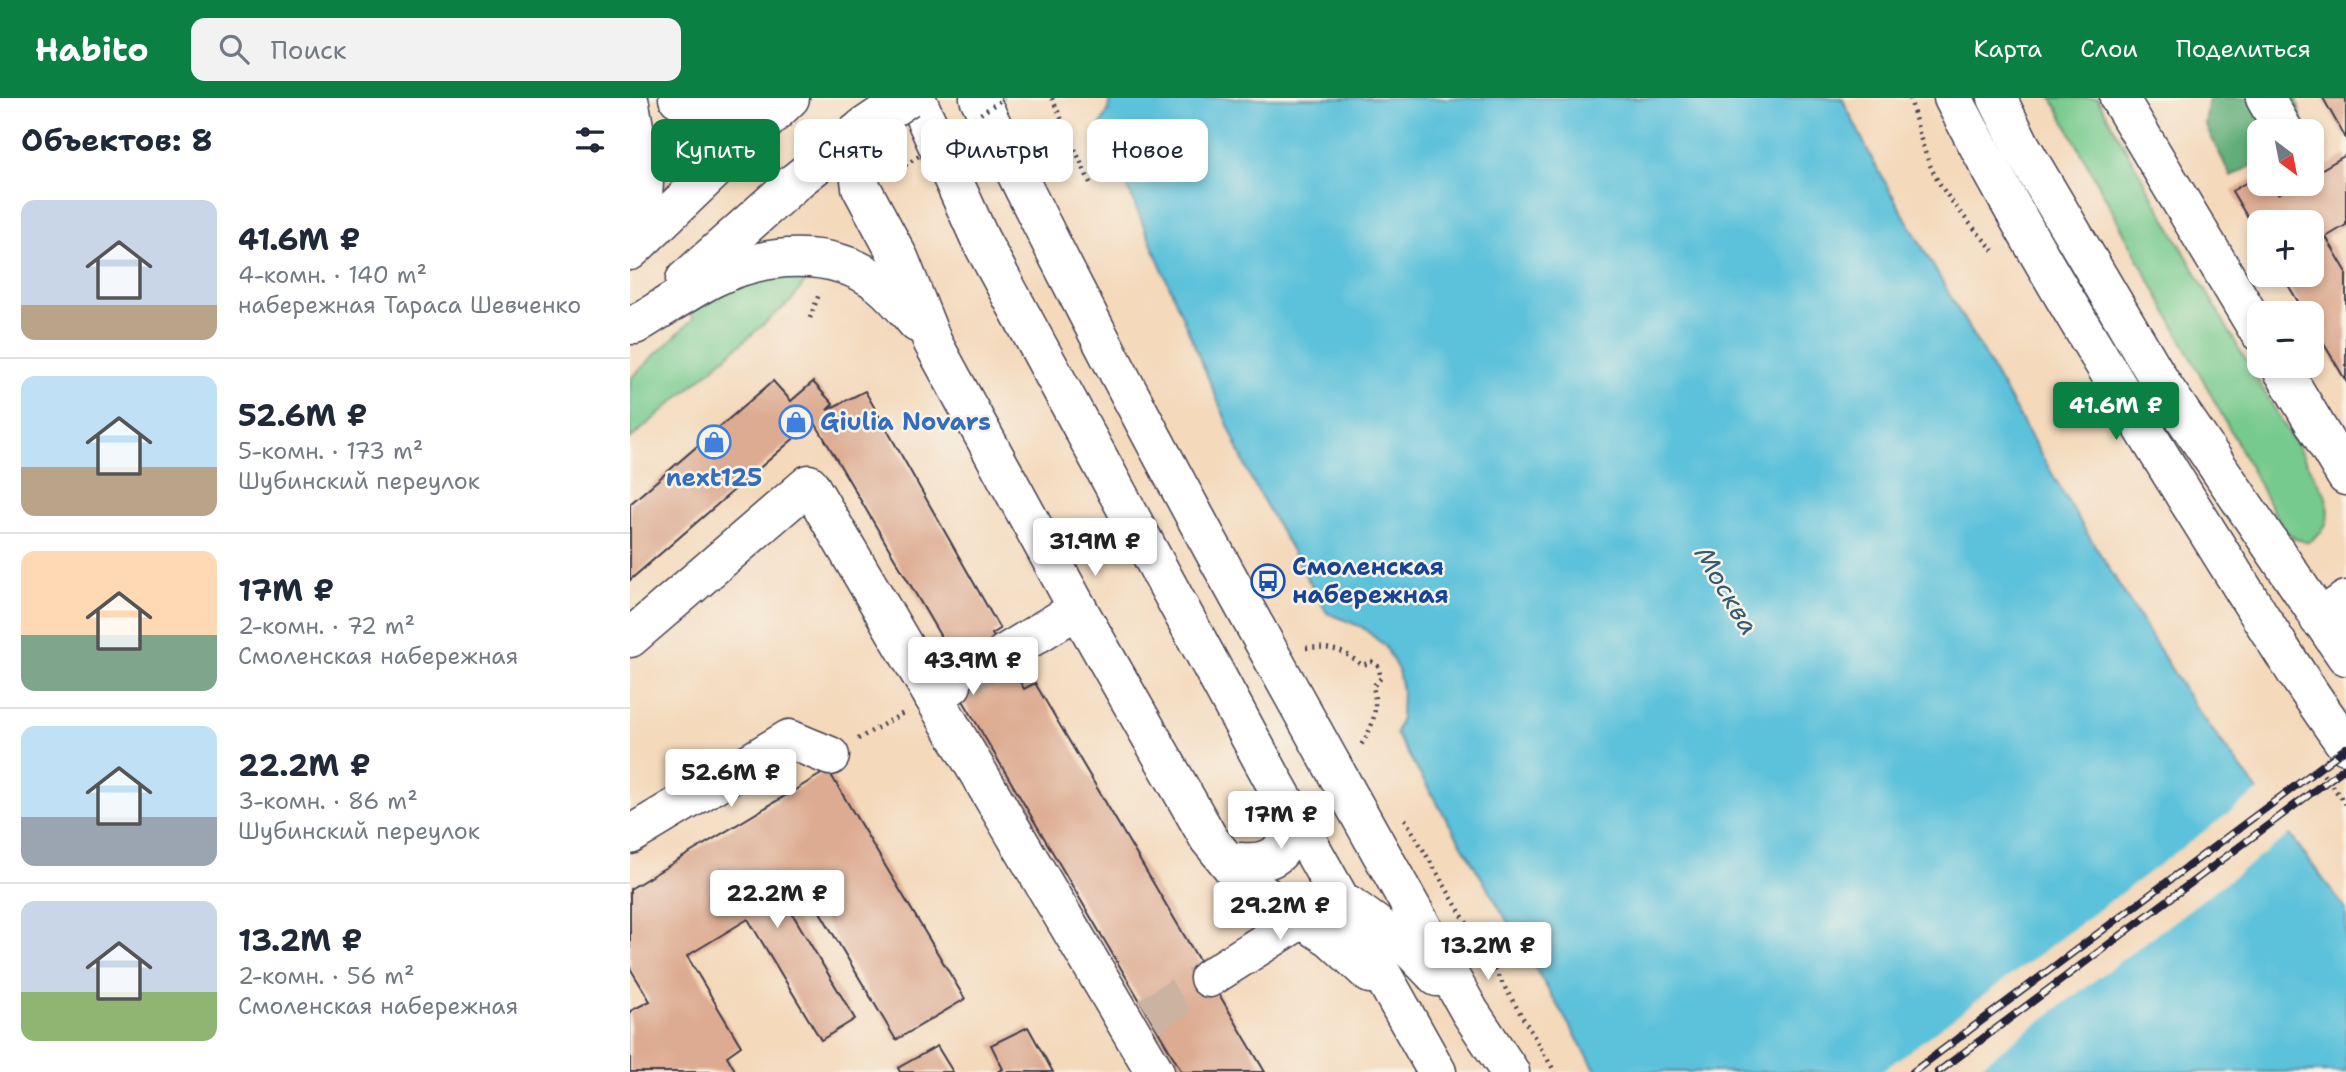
<!DOCTYPE html>
<html lang="ru">
<meta charset="utf-8">
<style>
:root{--surface:#fff;--page:#f2f2f3;--text:#1f2937;--muted:#747a83;--line:#e0e1e3;--accent:#0b8043}
body{margin:0;font-family:"Shantell Sans",sans-serif;background:var(--page);color:var(--text);height:100vh;display:flex;flex-direction:column;font-size:26px;white-space:nowrap}
*{box-sizing:border-box;margin:0}
p{font-size:23px;color:var(--muted)}
.icon{flex:none;width:38px;height:38px;fill:none;stroke:currentColor;stroke-width:2;stroke-linecap:round;stroke-linejoin:round}
.map{position:relative;flex:1;overflow:hidden}
.details{display:flex;flex-direction:column;background:var(--surface);width:630px}
.details>*{flex:none}
.top-card{position:absolute;left:21px;top:21px;width:665px;height:63px;display:flex;gap:14px}
.needle{width:46px;rotate:148deg}
.buttons{position:absolute;left:1617px;top:21px;display:grid;gap:14px}
.buttons a{display:grid;place-items:center;width:77px;height:77px;border-radius:14px;background:var(--surface);box-shadow:0 4px 10px #0003;font-size:35px}
.price{position:absolute;translate:-50% -60px;padding:0 16px;border-radius:7px;background:#fff;color:#222;font-size:23px;line-height:46px;filter:drop-shadow(0 2px 4px #0008)}
.price::after{content:'';position:absolute;left:50%;top:42px;width:21px;height:16px;margin-left:-10px;background:inherit;clip-path:polygon(0 0,100% 0,50% 100%)}
.price.selected{background:var(--accent);color:#fff}
ul{padding:0;list-style:none}
li{display:flex;align-items:center;gap:21px;height:175px;padding:0 21px}
li+li{border-top:2px solid var(--line)}
li span{display:grid;place-items:center;flex:none;width:196px;height:140px;border-radius:14px;color:#555}
li>.icon{margin-inline-start:auto}
span .icon{width:84px;height:84px;fill:#fffc;stroke-width:1}
li b{font-size:30px}
h2{display:flex;justify-content:space-between;align-items:center;height:84px;padding:0 21px;font-size:30px}
.pill{padding:0 24px;border-radius:14px;background:var(--surface);box-shadow:0 4px 10px #0003;font-size:24px;line-height:63px}
.pill.selected{background:var(--accent);color:#fff}
header{display:flex;align-items:center;gap:42px;box-sizing:border-box;height:98px;padding:0 35px;background:var(--accent);color:#fff}
header strong{font-size:33px}
nav{display:flex;gap:38px;margin-inline-start:auto;font-size:24px}
.search{width:490px;height:63px;background:var(--page);display:flex;align-items:center;gap:18px;box-sizing:border-box;padding:0 24px;border-radius:14px;color:var(--muted);font-size:26px}
main{display:flex;flex:1;min-height:0}
.map>svg:first-child{display:block}
.green{fill:#77ca8d;stroke:#4c7664;stroke-width:2}
.forest{fill:#61ae78;stroke:#42685a;stroke-width:2}
.water{fill:#5cc1da;stroke:#3f728a;stroke-width:2}
.pier{fill:#f4d9bb}
.building{fill:#ddab91}
.lines{fill:none;stroke-linecap:round;stroke-linejoin:round}
.minor-tunnel{stroke:#cab4a1;stroke-width:38;stroke-dasharray:38 19;stroke-linecap:butt}
.minor-casing{stroke:#423d4e;stroke-width:41}
.major-casing{stroke:#423d4e;stroke-width:41}
.path{stroke:#423d4e;stroke-width:4.5;stroke-dasharray:2 5;stroke-linecap:butt}
.minor{stroke:#fff;stroke-width:38}
.major{stroke:#fff;stroke-width:38}
.rail-casing{stroke:#22223b;stroke-width:8}
.rail{stroke:#f7f3e8;stroke-width:5;stroke-dasharray:16;stroke-linecap:butt}
.major-bridge-casing{stroke:#423d4e;stroke-width:41;stroke-linecap:butt}
.path-bridge{stroke:#423d4e;stroke-width:4.5;stroke-dasharray:2 5;stroke-linecap:butt}
.major-bridge{stroke:#fff;stroke-width:38}
.labels{text-anchor:middle;dominant-baseline:central;stroke-width:5;stroke-linejoin:round;paint-order:stroke}
.shop-label{font-size:24px;font-weight:bold;fill:#366cbe;stroke:#f7f3e8;text-anchor:start}
.transit-label{font-size:24px;font-weight:bold;fill:#164399;stroke:#f7f3e8;text-anchor:start}
.water-label{font-size:26px;font-style:italic;fill:#365a73;stroke:#f7f3e8}
</style>
<header>
<strong>Habito</strong>
<div class="search"><svg class="icon" aria-label="search" viewBox="0 0 24 24"><circle cx="10" cy="10" r="6"/><path d="M15 15l6 6"/></svg>Поиск</div>
<nav><a>Карта</a><a>Слои</a><a>Поделиться</a></nav>
</header>
<main>
<section class="details">
<h2>Объектов: 8<svg class="icon" aria-label="filters" viewBox="0 0 24 24"><path d="M4 7h16M4 17h16"/><circle cx="9" cy="7" r="2"/><circle cx="15" cy="17" r="2"/></svg></h2>
<ul>
<li><span style="background:linear-gradient(#c9d6e8 75%,#b9a48a 0)"><svg class="icon" aria-label="home" viewBox="0 0 24 24"><path d="M3 11l9-7 9 7M6 9v11h12V9"/></svg></span><div><b>41.6M ₽</b><p>4-комн. · 140 m²</p><p>набережная Тараса Шевченко</p></div></li>
<li><span style="background:linear-gradient(#bfe0f5 65%,#b9a48a 0)"><svg class="icon" aria-label="home" viewBox="0 0 24 24"><path d="M3 11l9-7 9 7M6 9v11h12V9"/></svg></span><div><b>52.6M ₽</b><p>5-комн. · 173 m²</p><p>Шубинский переулок</p></div></li>
<li><span style="background:linear-gradient(#ffd9b3 60%,#7fa58c 0)"><svg class="icon" aria-label="home" viewBox="0 0 24 24"><path d="M3 11l9-7 9 7M6 9v11h12V9"/></svg></span><div><b>17M ₽</b><p>2-комн. · 72 m²</p><p>Смоленская набережная</p></div></li>
<li><span style="background:linear-gradient(#bfe0f5 65%,#9aa5b1 0)"><svg class="icon" aria-label="home" viewBox="0 0 24 24"><path d="M3 11l9-7 9 7M6 9v11h12V9"/></svg></span><div><b>22.2M ₽</b><p>3-комн. · 86 m²</p><p>Шубинский переулок</p></div></li>
<li><span style="background:linear-gradient(#c9d6e8 65%,#8fb573 0)"><svg class="icon" aria-label="home" viewBox="0 0 24 24"><path d="M3 11l9-7 9 7M6 9v11h12V9"/></svg></span><div><b>13.2M ₽</b><p>2-комн. · 56 m²</p><p>Смоленская набережная</p></div></li>
</ul>
</section>
<div class="map">
<svg width="1716" height="974" viewBox="0 0 1716 974">
<rect width="100%" height="100%" fill="#f7f3e8"/>
<filter id="ink" filterUnits="userSpaceOnUse"><feTurbulence type="fractalNoise" baseFrequency=".0143" numOctaves="2"/><feDisplacementMap in="SourceGraphic" scale="14" xChannelSelector="R" yChannelSelector="G"/><feConvolveMatrix kernelMatrix="1 2 1 2 8 2 1 2 1" color-interpolation-filters="sRGB"/></filter>
<filter id="wash" filterUnits="userSpaceOnUse"><feTurbulence type="fractalNoise" baseFrequency=".00686" numOctaves="4" result="noise"/><feDisplacementMap in="SourceGraphic" scale="28" xChannelSelector="R" yChannelSelector="G"/><feGaussianBlur stdDeviation="1.57" result="paint"/><feColorMatrix in="noise" values="0 0 0 0 0 0 0 0 0 0 0 0 0 0 0 0 0 1.4 0 .05"/><feComposite in="paint" operator="in"/></filter>
<g filter="url(#wash)">
<rect width="100%" height="100%" fill="#f4d9bb"/>
<g class="green">
<path d="M1422 0H1467L1616 263 1696 397C1699 422 1701 428 1679 444L1665 441 1652 429Z"/>
<polygon points="181,170 177,181 162,202 0,341 0,281 64,220 59,215 120,178"/>
</g>
<polygon class="forest" points="1579,0 1667,0 1673,32 1629,33 1629,64 1601,79 1575,26"/>
<polygon class="water" points="479,0 1212,0 1243,63 1444,414 1563,606 1716,812 1716,974 967,974 766,636 771,619 772,592 768,572 755,548 732,529 697,515 620,379 471,26 479,11"/>
<polygon class="pier" points="1631,691 1663,734 1342,974 1251,974"/>
<g id="blocks">
<g class="building">
<polygon points="1693,0 1716,0 1716,41"/>
<polygon points="1716,57 1716,127 1696,139 1716,173 1716,283 1682,226 1682,215 1675,215 1652,177 1682,177 1682,124 1629,124 1629,139 1602,93 1629,77 1629,86 1642,86 1648,96 1666,86 1682,86 1682,77"/>
<polygon points="143,283 161,303 183,284 203,306 197,312 235,293 370,531 362,536 382,569 394,591 405,585 635,974 552,974 328,594 315,576 328,568 184,323 0,482 0,406"/>
<polygon points="198,672 335,901 266,942 174,787 153,800 225,921 191,942 118,821 57,858 111,948 97,958 106,974 0,974 0,913 20,903 0,870 0,791"/>
<polygon points="398,929 423,974 367,974 373,971 361,947"/>
<polygon points="307,948 323,974 270,974 268,970"/>
</g>
</g>
</g>
<g filter="url(#ink)">
<use href="#blocks" fill-opacity="0" stroke="#423d4e" stroke-width="2"/>
<g class="lines">
<g class="minor-tunnel">
<polyline points="322,587 374,556"/>
<polyline points="519,918 579,880"/>
</g>
<defs>
<g id="minor">
<path d="M48 0C83 11 119 9 155 4"/>
<polyline points="1489,0 1629,234"/>
<polyline points="1635,0 1654,33"/>
<polyline points="0,6 14,85 12,112 0,151"/>
<polyline points="1650,268 1716,378"/>
<polyline points="1689,521 1716,502"/>
<polyline points="0,540 179,386 303,598"/>
<polyline points="374,556 448,511"/>
<polyline points="322,587 303,598 525,974"/>
<polyline points="0,737 159,641 200,658"/>
<polyline points="579,880 670,822"/>
</g>
<g id="major">
<polyline points="286,0 350,141 642,680 807,974"/>
<path d="M349 0C500 311 671 612 840 914L880 974"/>
<path d="M1323 0C1394 137 1474 267 1555 398 1608 482 1658 567 1716 647"/>
<polyline points="1367,0 1391,48 1531,285 1716,558"/>
<polyline points="234,29 227,59 231,89 270,162 303,245 448,511 579,741 615,785 701,840 740,876"/>
<polyline points="0,153 160,0"/>
<polyline points="55,182 165,84 234,29"/>
<path d="M5 227C30 212 56 194 83 180 134 155 203 149 250 186 264 197 275 211 287 225"/>
<path d="M611 764C657 767 663 741 652 702"/>
<polyline points="719,807 781,852 807,879"/>
</g>
</defs>
<use href="#minor" class="minor-casing"/>
<use href="#major" class="major-casing"/>
<g class="path">
<polyline points="422,0 461,87"/>
<path d="M1280 0C1286 23 1291 46 1300 67 1313 98 1343 129 1365 154"/>
<polyline points="180,220 189,196"/>
<path d="M676 550C699 548 714 552 732 567L742 564 748 568 751 580 743 588C748 611 744 628 731 647"/>
<polyline points="228,641 275,614"/>
<polyline points="1689,671 1716,706"/>
<polyline points="775,721 925,974"/>
</g>
<use href="#minor" class="minor"/>
<use href="#major" class="major"/>
<defs>
<g id="rail">
<polyline points="1283,974 1716,650"/>
<polyline points="1308,974 1716,669"/>
</g>
</defs>
<use href="#rail" class="rail-casing"/>
<use href="#rail" class="rail"/>
<defs>
<polyline id="major-bridge" points="234,29 277,0"/>
</defs>
<use href="#major-bridge" class="major-bridge-casing"/>
<polyline class="path-bridge" points="258,79 374,0"/>
<use href="#major-bridge" class="major-bridge"/>
</g>
</g>
<defs>
<symbol id="shop-ring" viewBox="-11 -11 22 22"><circle r="9.5" fill="#f7f3e8" stroke="#3f7fe0" stroke-width="1.5"/><path d="M-5-2.5h2.3a2.7 3.5 0 0 1 5.4 0H5L5.5 6h-11ZM-1.5-2.5h3a1.5 2.3 0 0 0-3 0Z" fill="#3f7fe0"/></symbol>
<symbol id="bus-ring" viewBox="-11 -11 22 22"><circle r="9.5" fill="#f7f3e8" stroke="#1a4fb4" stroke-width="1.5"/><path d="M-5-6H5V4H4V6H2V4H-2V6H-4V4H-5ZM-3.5-4V0h7V-4ZM-3.5 1.2v1.5H-2V1.2ZM2 1.2v1.5H3.5V1.2Z" fill="#1a4fb4"/></symbol>
</defs>
<g fill-rule="evenodd">
<use href="#shop-ring" x="147" y="305" width="38" height="38"/>
<use href="#shop-ring" x="65" y="325" width="38" height="38"/>
<use href="#bus-ring" x="619" y="464" width="38" height="38"/>
</g>
<g class="labels">
<g class="shop-label">
<text x="190" y="324">Giulia Novars</text>
<text x="84" y="380" text-anchor="middle">next125</text>
</g>
<g class="transit-label">
<text x="662" y="469">Смоленская<tspan x="662" dy="28">набережная</tspan></text>
</g>
<g class="water-label">
<text transform="translate(1097 492) rotate(59)">Москва</text>
</g>
</g>
</svg>
<div class="buttons">
<a><svg class="needle" viewBox="-14 -14 28 28"><path d="M0-13l5 13h-10z" fill="#e53935"/><path d="M0 13l5-13h-10z" fill="#747a83"/></svg></a>
<a>+</a>
<a>−</a>
</div>
<b class="price selected" style="left:1486px;top:344px">41.6M ₽</b>
<b class="price" style="left:465px;top:480px">31.9M ₽</b>
<b class="price" style="left:343px;top:599px">43.9M ₽</b>
<b class="price" style="left:101px;top:711px">52.6M ₽</b>
<b class="price" style="left:651px;top:753px">17M ₽</b>
<b class="price" style="left:147px;top:832px">22.2M ₽</b>
<b class="price" style="left:650px;top:844px">29.2M ₽</b>
<b class="price" style="left:858px;top:884px">13.2M ₽</b>
<div class="top-card">
<a class="pill selected">Купить</a>
<a class="pill">Снять</a>
<a class="pill">Фильтры</a>
<a class="pill">Новое</a>
</div>
</div>
</main>
